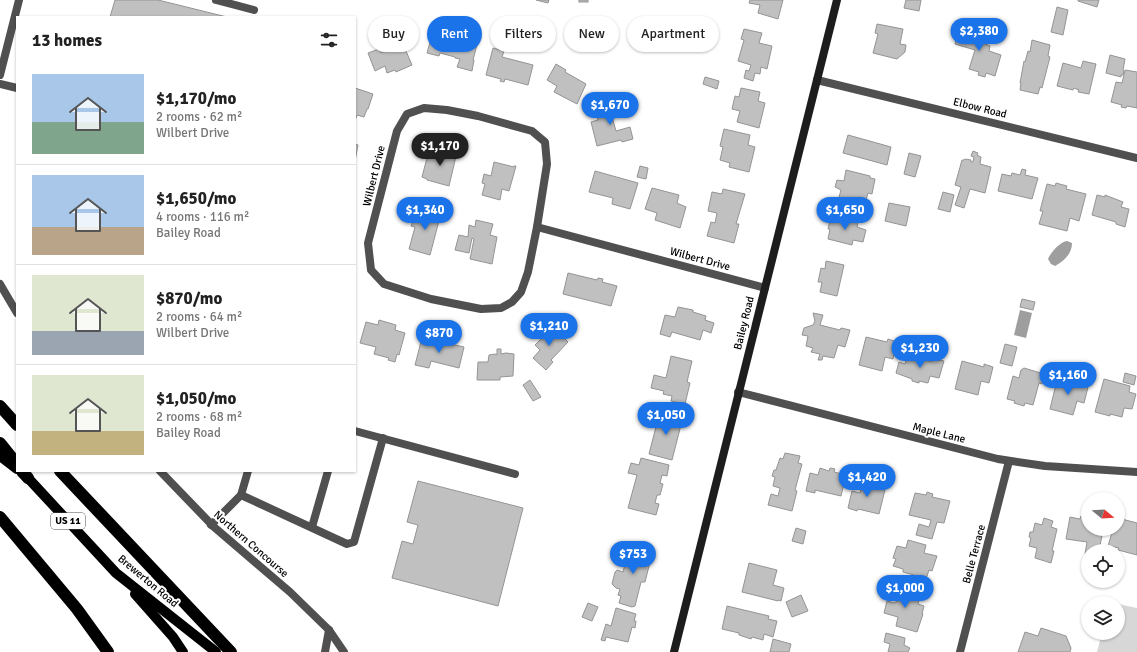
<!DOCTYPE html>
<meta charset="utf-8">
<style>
:root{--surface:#fff;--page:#f6f6f6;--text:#222;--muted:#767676;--line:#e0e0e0;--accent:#1a73e8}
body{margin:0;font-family:Signika,sans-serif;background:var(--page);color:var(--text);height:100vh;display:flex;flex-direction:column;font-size:15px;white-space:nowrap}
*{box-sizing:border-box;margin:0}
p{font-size:13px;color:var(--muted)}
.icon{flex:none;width:22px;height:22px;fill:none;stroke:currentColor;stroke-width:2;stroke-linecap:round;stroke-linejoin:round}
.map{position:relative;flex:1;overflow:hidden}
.panel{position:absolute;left:16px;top:16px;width:340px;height:456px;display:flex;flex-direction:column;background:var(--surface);border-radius:0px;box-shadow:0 1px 3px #0004}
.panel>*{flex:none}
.guide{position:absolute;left:368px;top:16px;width:380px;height:36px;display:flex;gap:8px}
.needle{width:26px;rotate:108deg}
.tools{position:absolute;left:1081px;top:492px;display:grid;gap:8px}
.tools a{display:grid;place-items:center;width:44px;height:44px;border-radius:50%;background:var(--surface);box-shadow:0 1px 3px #0004;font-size:20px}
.price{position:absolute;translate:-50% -34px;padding:0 9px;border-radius:14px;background:var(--accent);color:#fff;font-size:13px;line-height:26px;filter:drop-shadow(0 1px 2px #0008)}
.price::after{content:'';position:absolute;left:50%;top:24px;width:12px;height:9px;margin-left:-6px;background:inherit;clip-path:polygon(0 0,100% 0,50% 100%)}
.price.on{background:#222;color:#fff}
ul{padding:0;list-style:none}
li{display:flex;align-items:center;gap:12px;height:100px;padding:0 16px}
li+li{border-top:1px solid var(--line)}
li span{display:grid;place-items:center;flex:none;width:112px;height:80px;border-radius:0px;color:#555}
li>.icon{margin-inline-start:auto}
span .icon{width:48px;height:48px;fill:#fffc;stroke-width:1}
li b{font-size:17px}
h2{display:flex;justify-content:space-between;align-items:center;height:48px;padding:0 16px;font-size:17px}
.chip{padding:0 14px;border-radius:18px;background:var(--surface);box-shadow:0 1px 3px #0004;font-size:14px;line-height:36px}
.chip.on{background:var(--accent);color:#fff}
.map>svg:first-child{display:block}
.green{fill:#d7d7d7}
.water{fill:#9e9e9e}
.building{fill:#c0c0c0;stroke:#949494}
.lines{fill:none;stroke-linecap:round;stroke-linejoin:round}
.lane{stroke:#505050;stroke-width:8}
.street{stroke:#505050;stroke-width:8}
.secondary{stroke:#1d1d1d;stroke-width:8}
.primary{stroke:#000;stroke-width:10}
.highway{stroke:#000;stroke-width:12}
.labels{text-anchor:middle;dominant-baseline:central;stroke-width:4;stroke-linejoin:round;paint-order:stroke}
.shield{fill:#fff;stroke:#4c4c4c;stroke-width:1}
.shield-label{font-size:10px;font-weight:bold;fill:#000}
.street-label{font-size:11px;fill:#000;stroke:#fff}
</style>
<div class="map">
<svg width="1137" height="652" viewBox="0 0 1137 652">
<rect width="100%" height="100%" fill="#fff"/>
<polygon class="green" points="1118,604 1137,608 1137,652 1097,652 1102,633 1118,633"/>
<g class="water">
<path d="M1067 241 1072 243C1072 254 1064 261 1055 266L1051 264 1048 259C1051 252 1060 242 1067 241Z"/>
<polygon points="1020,310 1032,313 1026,338 1014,335"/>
</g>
<g class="building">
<polygon points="115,0 158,0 227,17 110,17"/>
<polygon points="536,0 549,0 548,3"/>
<rect x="579" y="0" width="9" height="2"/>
<polygon points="750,0 783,0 778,19 758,13 760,5 749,3"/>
<polygon points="906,0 921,0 919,11 904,8"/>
<polygon points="1078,0 1099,0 1097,7 1078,1"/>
<polygon points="1057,7 1068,10 1063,35 1051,32"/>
<polygon points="877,24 903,29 900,44 906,45 905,52 897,59 873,53 878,34 875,33"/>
<polygon points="961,24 973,27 971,35 986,41 985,44 990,46 989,51 1001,55 995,76 986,73 985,77 978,75 979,72 969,69 975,50 955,44"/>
<polygon points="434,28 445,31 445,32 478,41 473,60 474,60 472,71 457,67 460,59 455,58 455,57 440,53 439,56 427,53"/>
<polygon points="744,29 762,33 759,43 772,46 767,69 761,67 760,74 755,73 753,81 744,78 746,70 749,71 751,65 738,61 744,40 741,39"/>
<polygon points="399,35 412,65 396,72 395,70 387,73 385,66 375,71 368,53 379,49 381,53 390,49 387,41"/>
<polygon points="1032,40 1050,45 1048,56 1050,57 1042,88 1040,87 1038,94 1020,90 1021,83 1020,83 1024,61 1025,62 1028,51 1030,52"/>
<polygon points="493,48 504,51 502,57 533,65 528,85 505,79 504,82 500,81 501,79 486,75"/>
<polygon points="1110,55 1125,59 1123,70 1124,71 1123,75 1121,75 1121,77 1106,73"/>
<polygon points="1083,61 1096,64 1089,94 1078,92 1079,90 1074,88 1073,90 1057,86 1063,63 1081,68"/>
<polygon points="556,64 566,70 565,72 586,84 577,104 554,92 557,86 547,80"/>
<polygon points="1125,70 1137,72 1137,108 1127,106 1126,108 1121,107 1122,105 1111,102 1116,82 1122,83"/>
<polygon points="705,77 719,81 717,89 703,84"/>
<polygon points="355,88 373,94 368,109 367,109 364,117 357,115 355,121"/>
<polygon points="741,88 760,92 758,101 765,103 759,128 737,122 740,111 732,109 735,96 739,97"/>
<polygon points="621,102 625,114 612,117 616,131 630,127 633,139 622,142 621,140 597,146 591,122 598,120 595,109"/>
<polygon points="724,129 750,135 748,145 755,147 749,172 729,167 730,163 720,160 723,147 720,146"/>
<polygon points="848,135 891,147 887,165 843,153"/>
<polygon points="355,144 358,145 355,161"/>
<polygon points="441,148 457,152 449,186 427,180 427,179 422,177 428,154 439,157"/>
<polygon points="973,151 978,153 977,155 981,157 980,164 991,167 985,193 970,189 964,208 955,205 961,187 955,185 962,160 964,160 965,159 971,160 971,162 973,162 974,157 971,156"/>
<polygon points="909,153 921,156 915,177 904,174"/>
<polygon points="494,162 514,167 514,166 516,166 509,191 502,189 500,200 482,195 485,184 482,183 484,174 491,176"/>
<polygon points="640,166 648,168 646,179 637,177"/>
<polygon points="1022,169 1026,170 1025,175 1038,178 1032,199 998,191 1002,174 1011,176 1012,173 1020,175"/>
<polygon points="846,170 870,176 870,178 875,179 872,194 868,193 866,200 870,201 868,208 852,204 852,207 847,205 848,203 838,201 841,190 835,187 837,180 844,181"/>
<polygon points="595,171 638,183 630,209 612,204 613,198 589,192"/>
<polygon points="1056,183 1067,186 1066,189 1086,194 1079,221 1070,218 1067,231 1039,224 1043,211 1040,211 1047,184 1055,186"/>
<polygon points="652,188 679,195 677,203 686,207 680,228 655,220 657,213 645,209"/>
<polygon points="723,189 745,194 736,224 739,224 734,243 707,236 711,222 715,223 717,213 708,211 712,192 722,194"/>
<polygon points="943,192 954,195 950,212 938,209"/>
<polygon points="1097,195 1105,197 1105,195 1123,202 1121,207 1129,209 1125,227 1116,224 1116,222 1092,215"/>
<polygon points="889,203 910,207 906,226 885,221"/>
<polygon points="420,208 441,213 430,255 409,249 415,227 411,226 413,221 416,222"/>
<polygon points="831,216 858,222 857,227 866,230 863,242 853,240 852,245 828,239 830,229 828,229"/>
<polygon points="476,220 493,224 490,235 497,237 492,264 470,259 474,239 472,238 469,253 455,250 459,235 468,237 469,225 475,227"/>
<polygon points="826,261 844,265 837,296 820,292 822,282 818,282 821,268 825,269"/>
<polygon points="568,273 597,280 598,278 603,279 602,282 617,286 611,306 563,294"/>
<polygon points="1022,299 1035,302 1033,310 1020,307"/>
<polygon points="678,307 693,310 693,312 706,316 705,320 714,323 711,333 703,330 700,340 672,332 670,337 660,334 665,315 675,317"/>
<polygon points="813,313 823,315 820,325 840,330 841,328 850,330 845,347 838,345 834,358 823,356 822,360 818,360 820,354 811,352 813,348 806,346 808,336 802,335 804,328 813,325 815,321"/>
<polygon points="379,320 396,325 395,330 405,333 399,355 397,354 395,362 388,360 389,358 374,354 376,347 360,343 366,322 378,325"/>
<polygon points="552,326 568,342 551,360 553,362 546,370 533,358 540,350 535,345 541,339 540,338"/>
<polygon points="866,337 887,342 888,339 897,342 893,359 885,357 882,371 859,365"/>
<polygon points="422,338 433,341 434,340 437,340 438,338 442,339 441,342 464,347 459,368 431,361 429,368 415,365"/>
<polygon points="1005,344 1017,347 1012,366 1000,363"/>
<polygon points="497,349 501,349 501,354 506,353 514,354 513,376 500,377 500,380 477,380 478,362 488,362 489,355 495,354 497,355"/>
<polygon points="671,356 692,361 687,382 690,383 685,404 671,401 672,396 663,394 664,391 651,388 654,375 666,378"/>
<polygon points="907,356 932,362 933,359 944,361 939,378 930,376 928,383 919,381 919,383 912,381 912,379 896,373 899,362 905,364"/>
<polygon points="962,361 984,367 984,364 993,367 989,383 981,381 978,395 955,389"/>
<polygon points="1024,368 1044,374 1042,384 1039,383 1033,405 1025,403 1024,406 1014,403 1015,401 1007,399 1013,376 1019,378 1021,370"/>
<polygon points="1125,373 1136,376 1134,385 1123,382"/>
<polygon points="1104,379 1130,386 1129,392 1136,394 1132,409 1124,408 1122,417 1110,414 1110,416 1095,412"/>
<polygon points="530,380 541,397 533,401 523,385"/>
<polygon points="1057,380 1079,386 1080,381 1089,383 1084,403 1077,401 1073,415 1050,409"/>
<polygon points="660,411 683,417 672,460 649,454"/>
<polygon points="785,453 800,456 798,463 802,464 795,490 797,491 792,511 768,505 771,494 778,496 780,488 773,486 775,477 772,476 774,470 776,470 780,458 783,459"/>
<polygon points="641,458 669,465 667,476 662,475 660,483 663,484 660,495 657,495 655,503 659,504 656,515 628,508 637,475 628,473 631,463 639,465"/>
<polygon points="820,468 829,471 830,468 835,469 834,472 846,475 841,496 815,490 815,493 806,491 810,473 818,475"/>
<polygon points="863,479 876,483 875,484 878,485 877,488 885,490 879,514 858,509 857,511 848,508 852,491 860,493"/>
<polygon points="418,481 523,508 498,606 392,578 402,541 413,544 418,525 407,522"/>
<polygon points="927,492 933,494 932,497 950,501 944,523 937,522 932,539 916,535 919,524 929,527 931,520 909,515 915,493 926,495"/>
<polygon points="1081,516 1087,517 1088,529 1103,530 1099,551 1088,551 1088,554 1085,554 1087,542 1066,539 1070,517 1080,519"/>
<polygon points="1044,518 1053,521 1051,527 1057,529 1052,551 1054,551 1051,563 1035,558 1037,548 1029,546 1031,538 1029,537 1030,532 1033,532 1035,523 1042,525"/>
<polygon points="1118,518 1137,523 1137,555 1118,550 1119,548 1108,546 1113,529 1118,529"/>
<polygon points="796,528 806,531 803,544 792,541"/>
<polygon points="908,540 926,545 924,553 937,556 932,571 929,570 924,585 912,582 914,575 903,572 903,569 893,566 896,559 893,558 897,546 906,548"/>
<polygon points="638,543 647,545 645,553 652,554 645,582 641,582 635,606 632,607 619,603 621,596 618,595 620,589 616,588 612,584 615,572 617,570 623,572 629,548 636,550"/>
<polygon points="749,563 777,570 773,585 784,588 781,601 778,600 778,601 742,592"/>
<polygon points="891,587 920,596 918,604 924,606 922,614 923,614 917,632 896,626 898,617 884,613 887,601 894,603 899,600 888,597"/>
<polygon points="801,595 808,611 792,617 786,602"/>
<polygon points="588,603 598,607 592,621 582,617"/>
<polygon points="727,606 769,616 768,619 777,621 773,637 764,634 763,640 752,637 751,639 739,635 739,633 722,629"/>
<polygon points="616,608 636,614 634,621 636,621 635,628 632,627 628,642 606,637 605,641 601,640 606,624 611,626"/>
<polygon points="1041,628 1066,636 1071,648 1070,652 1018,652 1025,632 1038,636"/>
<polygon points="886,633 905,638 904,645 910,648 908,652 888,652 890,644 884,642"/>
<polygon points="773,639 791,644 789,652 770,652"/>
</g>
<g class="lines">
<g class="lane">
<polyline points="216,0 254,10"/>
<polyline points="0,84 17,88"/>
<polyline points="355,431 515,474"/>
<polyline points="241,495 347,544 354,542 383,438"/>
<polyline points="211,525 241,495 248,471"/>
<polyline points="312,527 328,471"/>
</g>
<g class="street">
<polyline points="0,75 19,0"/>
<polyline points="817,80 1137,158"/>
<polygon points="424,108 447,110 478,116 532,131 545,142 547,164 537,227 528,272 521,292 512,302 501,308 481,309 431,299 384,284 371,270 368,243 397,131 407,114"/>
<polyline points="537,227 765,288"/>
<polyline points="0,284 17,313"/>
<polyline points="738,392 998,459 1045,466 1137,472"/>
<polyline points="160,471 214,527 290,592 329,630 344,652"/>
<polyline points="325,652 329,630"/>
<polyline points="960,652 1009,461"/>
</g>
<polyline class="secondary" points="674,652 837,0"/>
<g class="primary">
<polyline points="0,456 17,469"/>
<polyline points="22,473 28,478 116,573 216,652"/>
<polyline points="135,594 173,637 183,652"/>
</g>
<g class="highway">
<polyline points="0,406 17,425"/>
<polyline points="0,443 17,464"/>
<polyline points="22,471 28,478"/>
<polyline points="60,471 231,652"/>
<polyline points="0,517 77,609 108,652"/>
</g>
</g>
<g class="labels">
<rect class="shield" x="51" y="513" width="34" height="16" rx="3"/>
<g class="shield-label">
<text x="68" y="521">US 11</text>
</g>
<g class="street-label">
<text transform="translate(980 108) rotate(14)">Elbow Road</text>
<text transform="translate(374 176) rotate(-76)">Wilbert Drive</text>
<text transform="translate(700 259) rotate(15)">Wilbert Drive</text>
<text transform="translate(744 323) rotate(-76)">Bailey Road</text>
<text transform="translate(939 433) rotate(14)">Maple Lane</text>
<text transform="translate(251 544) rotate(41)">Northern Concourse</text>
<text transform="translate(974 554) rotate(-75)">Belle Terrace</text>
<text transform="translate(148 581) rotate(40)">Brewerton Road</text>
</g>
</g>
</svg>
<div class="tools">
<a><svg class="needle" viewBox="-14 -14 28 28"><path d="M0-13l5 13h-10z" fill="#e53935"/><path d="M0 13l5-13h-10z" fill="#767676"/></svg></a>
<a><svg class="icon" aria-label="locate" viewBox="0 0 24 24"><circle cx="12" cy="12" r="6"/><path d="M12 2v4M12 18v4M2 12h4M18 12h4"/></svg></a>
<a><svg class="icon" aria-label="layers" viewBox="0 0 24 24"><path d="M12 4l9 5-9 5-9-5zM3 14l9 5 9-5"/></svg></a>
</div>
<b class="price" style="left:979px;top:52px">$2,380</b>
<b class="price" style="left:610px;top:126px">$1,670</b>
<b class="price on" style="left:440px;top:167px">$1,170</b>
<b class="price" style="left:425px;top:231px">$1,340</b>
<b class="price" style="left:845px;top:231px">$1,650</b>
<b class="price" style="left:549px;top:347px">$1,210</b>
<b class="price" style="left:439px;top:354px">$870</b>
<b class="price" style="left:920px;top:369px">$1,230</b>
<b class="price" style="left:1068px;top:396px">$1,160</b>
<b class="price" style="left:666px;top:436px">$1,050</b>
<b class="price" style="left:867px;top:498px">$1,420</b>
<b class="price" style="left:633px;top:575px">$753</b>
<b class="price" style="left:905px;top:609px">$1,000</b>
<div class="guide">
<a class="chip">Buy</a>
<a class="chip on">Rent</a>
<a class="chip">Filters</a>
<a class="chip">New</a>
<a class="chip">Apartment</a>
</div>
<section class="panel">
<h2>13 homes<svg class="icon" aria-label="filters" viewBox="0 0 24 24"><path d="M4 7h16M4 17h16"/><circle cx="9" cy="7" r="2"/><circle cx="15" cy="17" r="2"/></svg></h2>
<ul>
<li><span style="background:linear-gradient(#a9c7e8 60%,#7fa58c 0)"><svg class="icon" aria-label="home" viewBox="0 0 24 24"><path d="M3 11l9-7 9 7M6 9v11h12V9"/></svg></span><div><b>$1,170/mo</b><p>2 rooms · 62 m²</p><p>Wilbert Drive</p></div></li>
<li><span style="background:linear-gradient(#a9c7e8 65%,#b9a48a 0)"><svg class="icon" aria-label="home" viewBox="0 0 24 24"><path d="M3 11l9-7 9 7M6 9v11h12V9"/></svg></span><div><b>$1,650/mo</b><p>4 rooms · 116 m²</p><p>Bailey Road</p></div></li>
<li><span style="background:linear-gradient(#dfe7d0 70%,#9aa5b1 0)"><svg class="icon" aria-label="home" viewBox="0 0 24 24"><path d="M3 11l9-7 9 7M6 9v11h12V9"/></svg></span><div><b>$870/mo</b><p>2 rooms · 64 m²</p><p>Wilbert Drive</p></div></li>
<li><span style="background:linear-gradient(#dfe7d0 70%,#c2b280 0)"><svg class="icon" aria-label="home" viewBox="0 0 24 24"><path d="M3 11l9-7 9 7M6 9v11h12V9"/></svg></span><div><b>$1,050/mo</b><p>2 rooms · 68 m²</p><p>Bailey Road</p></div></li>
</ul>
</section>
</div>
